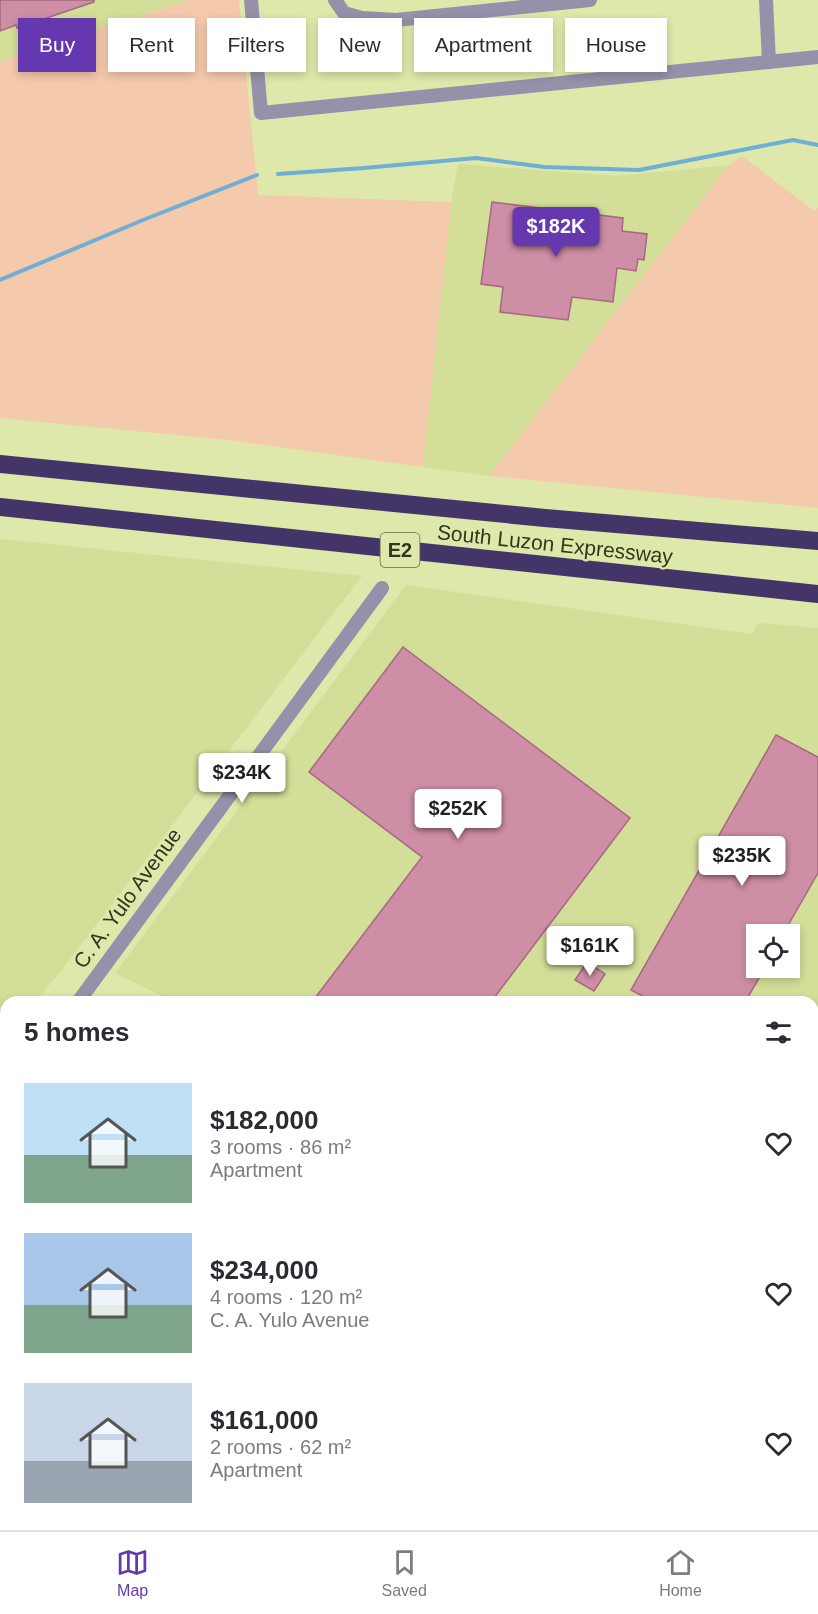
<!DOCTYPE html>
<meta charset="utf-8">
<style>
:root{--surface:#fff;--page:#f2f2f3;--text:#2b2b33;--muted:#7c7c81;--line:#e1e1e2;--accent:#6538b0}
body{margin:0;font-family:Arial,sans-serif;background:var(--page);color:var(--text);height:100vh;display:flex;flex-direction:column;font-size:22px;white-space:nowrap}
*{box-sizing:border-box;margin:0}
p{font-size:20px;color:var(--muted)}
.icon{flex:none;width:33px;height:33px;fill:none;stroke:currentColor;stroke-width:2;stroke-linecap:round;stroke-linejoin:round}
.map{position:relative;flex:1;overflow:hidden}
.sheet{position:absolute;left:0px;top:996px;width:819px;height:534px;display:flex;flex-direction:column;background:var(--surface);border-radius:18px 18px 0 0;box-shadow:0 3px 9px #0003}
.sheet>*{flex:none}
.hud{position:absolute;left:18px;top:18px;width:783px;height:54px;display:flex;gap:12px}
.controls{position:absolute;left:746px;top:924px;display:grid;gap:12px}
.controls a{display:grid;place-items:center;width:54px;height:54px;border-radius:0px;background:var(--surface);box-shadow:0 3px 9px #0003;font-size:30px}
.price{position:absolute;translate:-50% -51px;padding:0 14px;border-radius:6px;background:#fff;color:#222;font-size:20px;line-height:39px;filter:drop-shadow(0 2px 3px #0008)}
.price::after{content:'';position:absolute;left:50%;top:36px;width:18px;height:14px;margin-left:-9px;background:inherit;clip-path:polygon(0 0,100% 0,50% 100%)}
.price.on{background:var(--accent);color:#fff}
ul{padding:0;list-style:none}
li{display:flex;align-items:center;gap:18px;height:150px;padding:0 24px}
li span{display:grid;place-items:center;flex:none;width:168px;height:120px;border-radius:0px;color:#555}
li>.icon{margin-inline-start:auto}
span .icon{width:72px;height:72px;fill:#fffc;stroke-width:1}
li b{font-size:26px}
h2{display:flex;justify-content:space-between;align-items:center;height:72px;padding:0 24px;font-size:26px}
.pill{padding:0 21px;border-radius:0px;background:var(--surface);box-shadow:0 3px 9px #0003;font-size:21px;line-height:54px}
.pill.on{background:var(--accent);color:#fff}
.tab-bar{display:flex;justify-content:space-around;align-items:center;height:84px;border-top:2px solid var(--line);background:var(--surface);font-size:16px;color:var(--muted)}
.tab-bar a{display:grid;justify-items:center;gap:3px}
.tab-bar .on{color:var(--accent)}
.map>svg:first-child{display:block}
.built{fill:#d3de98;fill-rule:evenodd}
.green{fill:#f4c9ac}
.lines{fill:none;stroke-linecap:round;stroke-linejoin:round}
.stream{stroke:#6eafd5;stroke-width:4}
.building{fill:#ce8ea6;stroke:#a4687f;stroke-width:1.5}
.minor{stroke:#9690aa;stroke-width:14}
.highway{stroke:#443568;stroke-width:18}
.labels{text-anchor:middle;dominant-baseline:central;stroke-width:4.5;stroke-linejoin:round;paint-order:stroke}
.shield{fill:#dee8aa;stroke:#666b47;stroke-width:1.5}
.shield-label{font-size:20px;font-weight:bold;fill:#32361d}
.street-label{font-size:21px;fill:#32361d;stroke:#dee8aa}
</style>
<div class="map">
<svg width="818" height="1530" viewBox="0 0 818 1530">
<rect width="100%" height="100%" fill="#dee8aa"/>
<g class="built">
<polygon points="0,0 188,0 0,61"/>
<polygon points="458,164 617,176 729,165 489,476 423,467 451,202"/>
<polygon points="0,539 362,576 65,966 35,1002 6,1002 6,1037 0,1044"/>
<path d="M406 585 752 634 758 623 818 628V1049L813 1056V1002H174L115 973ZM756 934H789V968H756Z"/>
<polygon points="6,1151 6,1524 149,1524 146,1530 0,1530 0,1160"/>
<polygon points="813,1319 818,1328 818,1530 400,1530 388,1524 813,1524"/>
</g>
<g class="green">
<polygon points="188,0 239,0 258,195 451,202 423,467 228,440 0,418 0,61"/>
<polygon points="742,156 813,210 818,208 818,508 489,476 729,165"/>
<polygon points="816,1090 818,1090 818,1328 813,1319 813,1094"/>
<polygon points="166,1524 388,1524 400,1530 163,1530"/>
</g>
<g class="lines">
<g class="stream">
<polyline points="278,174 364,168 476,158 544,167 639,170 793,140 818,145"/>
<polyline points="0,280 143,220 257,175"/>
<polyline points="813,1078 818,1075"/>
<polyline points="158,1530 161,1524"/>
</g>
</g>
<g class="building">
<polygon points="0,0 94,0 94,2 17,28 16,25 0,31"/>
<polygon points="492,202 623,218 622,231 647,234 644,260 638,259 636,271 617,268 613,302 572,297 568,320 500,312 503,287 481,284"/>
<polygon points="403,647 630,818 491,1002 312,1002 422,857 309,772"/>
<polygon points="776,735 818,757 818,873 783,934 756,934 756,968 765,968 745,1002 654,1002 631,990"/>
<polygon points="587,962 605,974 594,991 575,980"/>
</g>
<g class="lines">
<g class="minor">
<polyline points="251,0 261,113 818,57"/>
<polyline points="335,0 344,13 362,18 396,20 590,0"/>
<polyline points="766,0 769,62"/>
<polyline points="78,1002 382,588"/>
<polyline points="0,1117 6,1108"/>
</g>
<g class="highway">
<polyline points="0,464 545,518 818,541"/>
<polyline points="0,507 818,594"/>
</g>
</g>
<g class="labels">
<rect class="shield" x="380.5" y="533" width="39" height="34" rx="4.5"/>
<g class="shield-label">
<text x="400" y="550">E2</text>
</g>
<g class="street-label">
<text transform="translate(555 544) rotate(6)">South Luzon Expressway</text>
<text transform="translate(127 898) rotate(-54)">C. A. Yulo Avenue</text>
</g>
</g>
</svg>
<div class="controls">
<a><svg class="icon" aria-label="locate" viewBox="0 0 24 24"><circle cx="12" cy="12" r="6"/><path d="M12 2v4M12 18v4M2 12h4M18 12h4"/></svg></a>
</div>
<b class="price on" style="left:556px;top:258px">$182K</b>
<b class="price" style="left:242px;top:804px">$234K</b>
<b class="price" style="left:458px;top:840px">$252K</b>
<b class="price" style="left:742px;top:887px">$235K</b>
<b class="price" style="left:590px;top:977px">$161K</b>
<div class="hud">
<a class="pill on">Buy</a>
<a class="pill">Rent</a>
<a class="pill">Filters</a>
<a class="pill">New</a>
<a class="pill">Apartment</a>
<a class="pill">House</a>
</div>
<section class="sheet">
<h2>5 homes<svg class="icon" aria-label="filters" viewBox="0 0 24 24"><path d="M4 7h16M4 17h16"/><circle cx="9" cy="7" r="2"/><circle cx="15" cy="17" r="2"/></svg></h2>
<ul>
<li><span style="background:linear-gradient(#bfe0f5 60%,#7fa58c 0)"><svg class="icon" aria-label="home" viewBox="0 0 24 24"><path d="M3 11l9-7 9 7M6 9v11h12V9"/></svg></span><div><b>$182,000</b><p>3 rooms · 86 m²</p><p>Apartment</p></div><svg class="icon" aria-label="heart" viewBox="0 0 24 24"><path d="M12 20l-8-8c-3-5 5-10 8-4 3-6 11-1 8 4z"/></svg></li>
<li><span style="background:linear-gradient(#a9c7e8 60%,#7fa58c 0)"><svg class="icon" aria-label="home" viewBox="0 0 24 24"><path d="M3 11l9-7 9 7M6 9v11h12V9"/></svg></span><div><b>$234,000</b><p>4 rooms · 120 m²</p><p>C. A. Yulo Avenue</p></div><svg class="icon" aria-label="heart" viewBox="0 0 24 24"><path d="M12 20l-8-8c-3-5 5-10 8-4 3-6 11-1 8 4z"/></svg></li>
<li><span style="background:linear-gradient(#c9d6e8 65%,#9aa5b1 0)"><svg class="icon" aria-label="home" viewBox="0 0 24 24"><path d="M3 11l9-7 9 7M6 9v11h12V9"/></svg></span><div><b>$161,000</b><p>2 rooms · 62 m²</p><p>Apartment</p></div><svg class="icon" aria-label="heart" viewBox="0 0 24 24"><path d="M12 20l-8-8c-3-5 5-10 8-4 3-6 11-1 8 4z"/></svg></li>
</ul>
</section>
</div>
<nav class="tab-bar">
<a class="on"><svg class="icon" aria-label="map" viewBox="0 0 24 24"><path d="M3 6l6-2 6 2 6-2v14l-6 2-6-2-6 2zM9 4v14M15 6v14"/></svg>Map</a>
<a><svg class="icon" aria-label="saved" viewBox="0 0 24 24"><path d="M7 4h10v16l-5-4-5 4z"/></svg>Saved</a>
<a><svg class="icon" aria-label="home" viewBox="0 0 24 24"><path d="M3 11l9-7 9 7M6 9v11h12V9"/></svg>Home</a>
</nav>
